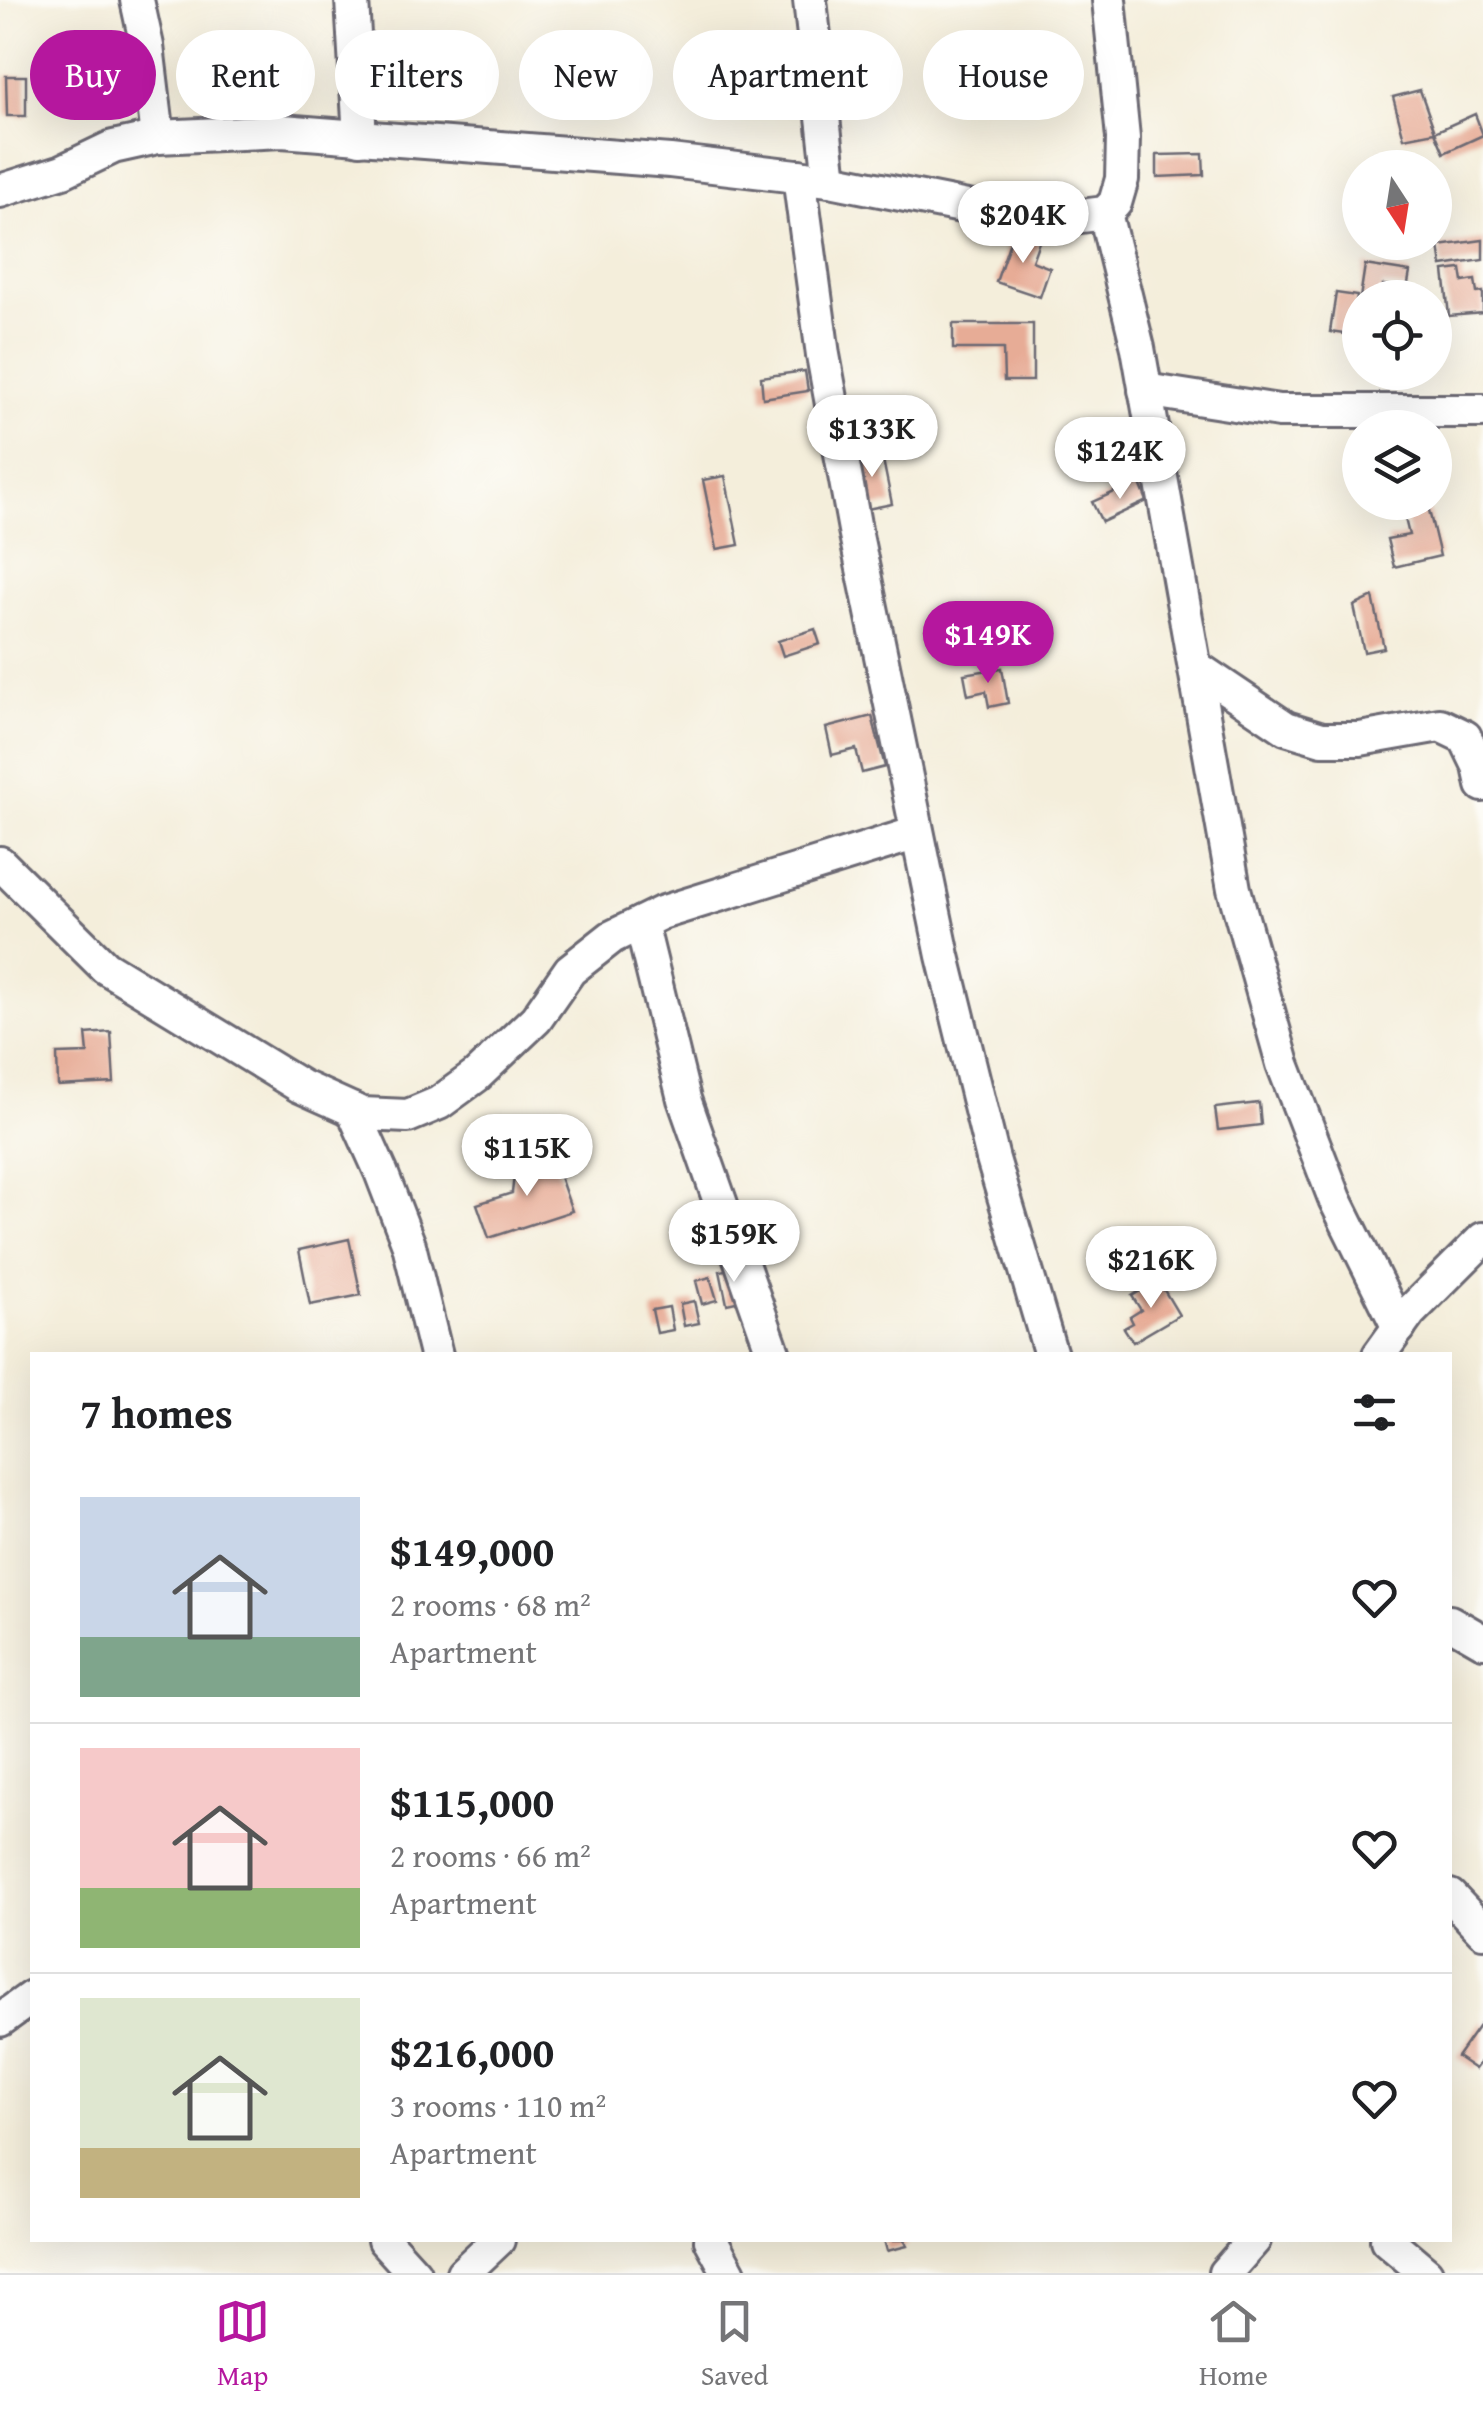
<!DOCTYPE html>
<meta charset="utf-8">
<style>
:root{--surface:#fff;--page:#f6f6f6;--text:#202124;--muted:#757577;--line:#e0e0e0;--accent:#b5179e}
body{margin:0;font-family:"Gentium Book Plus",serif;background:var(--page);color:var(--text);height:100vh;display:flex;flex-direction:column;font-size:38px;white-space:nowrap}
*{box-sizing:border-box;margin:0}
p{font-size:32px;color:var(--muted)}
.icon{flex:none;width:55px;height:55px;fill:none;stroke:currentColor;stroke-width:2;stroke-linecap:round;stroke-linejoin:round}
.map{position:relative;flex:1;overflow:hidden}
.sheet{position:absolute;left:30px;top:1352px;width:1422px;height:890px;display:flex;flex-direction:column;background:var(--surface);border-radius:0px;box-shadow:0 10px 40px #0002}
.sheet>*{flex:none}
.banner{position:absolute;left:30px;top:30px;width:1425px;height:90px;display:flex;gap:20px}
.needle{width:65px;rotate:168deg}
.buttons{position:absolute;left:1342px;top:150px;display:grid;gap:20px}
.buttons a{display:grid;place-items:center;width:110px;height:110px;border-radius:50%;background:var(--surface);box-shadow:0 10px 40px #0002;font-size:50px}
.price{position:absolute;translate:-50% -85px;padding:0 22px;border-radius:35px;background:#fff;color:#222;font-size:32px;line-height:65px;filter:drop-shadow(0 2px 5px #0008)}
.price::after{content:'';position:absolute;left:50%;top:60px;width:30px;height:22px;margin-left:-15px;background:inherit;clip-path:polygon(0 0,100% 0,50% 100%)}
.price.selected{background:var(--accent);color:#fff}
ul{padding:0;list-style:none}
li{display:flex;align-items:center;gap:30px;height:250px;padding:0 50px}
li+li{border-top:2px solid var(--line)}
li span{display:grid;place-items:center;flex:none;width:280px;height:200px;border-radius:0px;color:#555}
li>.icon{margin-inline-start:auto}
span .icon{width:120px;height:120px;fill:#fffc;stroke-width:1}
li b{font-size:42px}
h2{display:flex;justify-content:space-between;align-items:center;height:120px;padding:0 50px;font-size:42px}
.chip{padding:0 35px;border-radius:45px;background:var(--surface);box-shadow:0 10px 40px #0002;font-size:35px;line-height:90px}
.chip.selected{background:var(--accent);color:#fff}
.dock{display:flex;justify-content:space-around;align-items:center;height:140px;border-top:2px solid var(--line);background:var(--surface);font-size:28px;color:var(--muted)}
.dock a{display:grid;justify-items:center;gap:5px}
.dock .selected{color:var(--accent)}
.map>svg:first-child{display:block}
.building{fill:#e7ac96}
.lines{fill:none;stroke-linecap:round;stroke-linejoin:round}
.minor-casing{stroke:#6c6973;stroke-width:38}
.minor{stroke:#fff;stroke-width:32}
</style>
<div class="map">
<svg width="1483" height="2273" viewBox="0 0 1483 2273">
<rect width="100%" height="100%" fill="#fdfcf7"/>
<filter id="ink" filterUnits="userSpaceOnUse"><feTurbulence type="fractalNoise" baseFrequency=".01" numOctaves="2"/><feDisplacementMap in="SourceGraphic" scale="20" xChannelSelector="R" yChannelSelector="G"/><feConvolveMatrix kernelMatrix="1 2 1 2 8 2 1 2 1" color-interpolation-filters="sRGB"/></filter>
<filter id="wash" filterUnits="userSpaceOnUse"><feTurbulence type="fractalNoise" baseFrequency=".0048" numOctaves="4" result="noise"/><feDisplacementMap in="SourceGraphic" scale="40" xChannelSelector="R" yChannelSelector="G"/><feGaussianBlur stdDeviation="2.25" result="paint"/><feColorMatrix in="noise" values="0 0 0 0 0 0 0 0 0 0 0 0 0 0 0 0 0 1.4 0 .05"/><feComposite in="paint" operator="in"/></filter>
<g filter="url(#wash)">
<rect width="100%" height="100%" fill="#f4eedb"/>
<g id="blocks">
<g class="building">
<polygon points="6,76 26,76 26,116 7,116"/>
<polygon points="1420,90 1435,132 1475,114 1483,135 1444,153 1435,132 1404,138 1393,97"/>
<polygon points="1203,154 1204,175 1157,177 1157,155"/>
<polygon points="1014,230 1040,239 1032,261 1050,268 1040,297 996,282"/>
<polygon points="1483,240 1483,260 1442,266 1439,246"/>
<polygon points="1365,265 1410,272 1407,289 1383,285 1381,298 1360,298"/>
<polygon points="1461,269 1463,282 1475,280 1477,293 1483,292 1483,313 1449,316 1444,271"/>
<polygon points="1336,293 1357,296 1351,335 1330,332"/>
<polygon points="953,324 1033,324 1033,381 1004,381 1003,349 953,349"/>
<polygon points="805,371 808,391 763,398 761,377"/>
<polygon points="881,450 892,504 862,510 851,457"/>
<polygon points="725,476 739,545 717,549 703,480"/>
<polygon points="1139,481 1147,501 1102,522 1092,502"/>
<polygon points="1401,502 1427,502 1440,556 1394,567 1387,539 1409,535"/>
<polygon points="1373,597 1384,648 1364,652 1354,606"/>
<polygon points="815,629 820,644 783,656 778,641"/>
<polygon points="1002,668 1008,703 989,707 986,691 968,695 964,674"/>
<polygon points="872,716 885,767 862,773 856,749 832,755 826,728"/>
<polygon points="111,1032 114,1083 58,1086 57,1054 88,1053 86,1034"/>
<polygon points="1259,1103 1261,1125 1218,1130 1215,1108"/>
<polygon points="552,1154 572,1211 489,1238 477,1204 512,1193 515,1166"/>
<polygon points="349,1239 361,1295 310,1305 299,1250"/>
<polygon points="742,1267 749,1299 727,1304 720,1271"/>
<polygon points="710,1277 717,1300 702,1304 696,1281"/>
<polygon points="1158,1280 1179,1315 1133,1342 1124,1328 1133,1323 1130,1317 1141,1310 1132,1296"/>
<polygon points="694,1301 699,1323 684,1326 680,1304"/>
<polygon points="669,1307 673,1330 657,1333 652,1310"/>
<polygon points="1483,2020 1483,2058 1475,2069 1457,2057"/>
<polygon points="884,2240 905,2240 907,2246 887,2251"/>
</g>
</g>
</g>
<g filter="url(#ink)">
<use href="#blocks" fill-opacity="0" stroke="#6c6973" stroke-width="2.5"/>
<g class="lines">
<defs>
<g id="minor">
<polyline points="137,0 147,46 158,137"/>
<polyline points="352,0 360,138"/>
<polyline points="810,0 830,180"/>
<polyline points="799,176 823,355 855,530 943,956 993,1159 1051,1355"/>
<polyline points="0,191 63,171 113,147 158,137 282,131 670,161 830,180 972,208 1065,218 1105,213 1115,203 1122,179 1123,138 1109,0"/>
<polyline points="1105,213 1138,348 1234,889 1283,1064 1335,1199 1399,1328"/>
<polyline points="1145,390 1279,411 1483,411"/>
<polyline points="1197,668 1286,728 1322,739 1360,739 1440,725 1465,737 1479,766 1483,785"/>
<polyline points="0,863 105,967 300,1086 362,1114 408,1116 439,1103 476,1076 536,1019 570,970 612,937 661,913 917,833"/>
<polyline points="641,923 684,1099 774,1355"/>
<polyline points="353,1110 381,1172 409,1245 436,1355"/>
<polyline points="1379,1355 1410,1312 1483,1239"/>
<polyline points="1450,1622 1483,1641"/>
<polyline points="1450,1896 1483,1931"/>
<polyline points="0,2020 32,1997"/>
<polyline points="384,2240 414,2273"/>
<polyline points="711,2240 729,2273"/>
<polyline points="1387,2240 1426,2273"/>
<polyline points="463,2273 498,2240"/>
<polyline points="1225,2273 1254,2240"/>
</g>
</defs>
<use href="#minor" class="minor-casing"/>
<use href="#minor" class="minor"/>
</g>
</g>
</svg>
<div class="buttons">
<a><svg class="needle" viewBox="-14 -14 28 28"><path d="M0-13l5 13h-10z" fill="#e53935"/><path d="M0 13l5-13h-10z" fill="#757577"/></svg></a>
<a><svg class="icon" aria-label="locate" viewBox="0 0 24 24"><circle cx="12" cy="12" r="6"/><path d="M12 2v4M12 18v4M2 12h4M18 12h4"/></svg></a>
<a><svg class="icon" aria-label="layers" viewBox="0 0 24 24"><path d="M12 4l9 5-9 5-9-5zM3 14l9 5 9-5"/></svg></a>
</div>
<b class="price" style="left:1023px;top:266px">$204K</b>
<b class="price" style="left:872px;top:480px">$133K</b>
<b class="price" style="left:1120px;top:502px">$124K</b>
<b class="price selected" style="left:988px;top:686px">$149K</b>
<b class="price" style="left:527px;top:1199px">$115K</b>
<b class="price" style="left:734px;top:1285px">$159K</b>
<b class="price" style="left:1151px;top:1311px">$216K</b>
<div class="banner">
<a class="chip selected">Buy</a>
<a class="chip">Rent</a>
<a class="chip">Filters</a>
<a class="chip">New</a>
<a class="chip">Apartment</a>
<a class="chip">House</a>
</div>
<section class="sheet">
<h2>7 homes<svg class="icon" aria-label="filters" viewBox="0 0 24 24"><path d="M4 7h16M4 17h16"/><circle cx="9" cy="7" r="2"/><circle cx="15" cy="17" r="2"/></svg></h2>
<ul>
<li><span style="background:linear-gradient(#c9d6e8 70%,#7fa58c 0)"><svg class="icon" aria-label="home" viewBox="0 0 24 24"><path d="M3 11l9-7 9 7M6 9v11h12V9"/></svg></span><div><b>$149,000</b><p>2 rooms · 68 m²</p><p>Apartment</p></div><svg class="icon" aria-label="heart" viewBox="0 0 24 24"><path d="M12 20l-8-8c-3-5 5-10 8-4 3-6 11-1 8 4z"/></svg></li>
<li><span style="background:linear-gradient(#f6c9c9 70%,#8fb573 0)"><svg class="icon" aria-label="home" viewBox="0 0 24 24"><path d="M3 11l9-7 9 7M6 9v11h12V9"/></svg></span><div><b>$115,000</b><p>2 rooms · 66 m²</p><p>Apartment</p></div><svg class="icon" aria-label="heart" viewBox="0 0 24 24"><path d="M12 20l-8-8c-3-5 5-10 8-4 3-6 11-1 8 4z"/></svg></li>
<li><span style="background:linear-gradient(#dfe7d0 75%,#c2b280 0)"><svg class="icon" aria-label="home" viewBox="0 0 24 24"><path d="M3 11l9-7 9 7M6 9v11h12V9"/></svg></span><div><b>$216,000</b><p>3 rooms · 110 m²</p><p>Apartment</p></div><svg class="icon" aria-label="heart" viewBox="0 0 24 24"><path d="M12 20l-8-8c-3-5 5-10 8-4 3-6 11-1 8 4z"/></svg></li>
</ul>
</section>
</div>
<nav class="dock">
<a class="selected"><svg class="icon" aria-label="map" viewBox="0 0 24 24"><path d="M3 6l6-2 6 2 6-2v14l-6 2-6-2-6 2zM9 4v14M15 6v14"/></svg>Map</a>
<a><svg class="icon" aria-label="saved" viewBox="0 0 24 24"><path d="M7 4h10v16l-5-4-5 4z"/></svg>Saved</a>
<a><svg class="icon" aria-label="home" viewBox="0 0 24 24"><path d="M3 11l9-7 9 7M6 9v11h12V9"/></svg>Home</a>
</nav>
